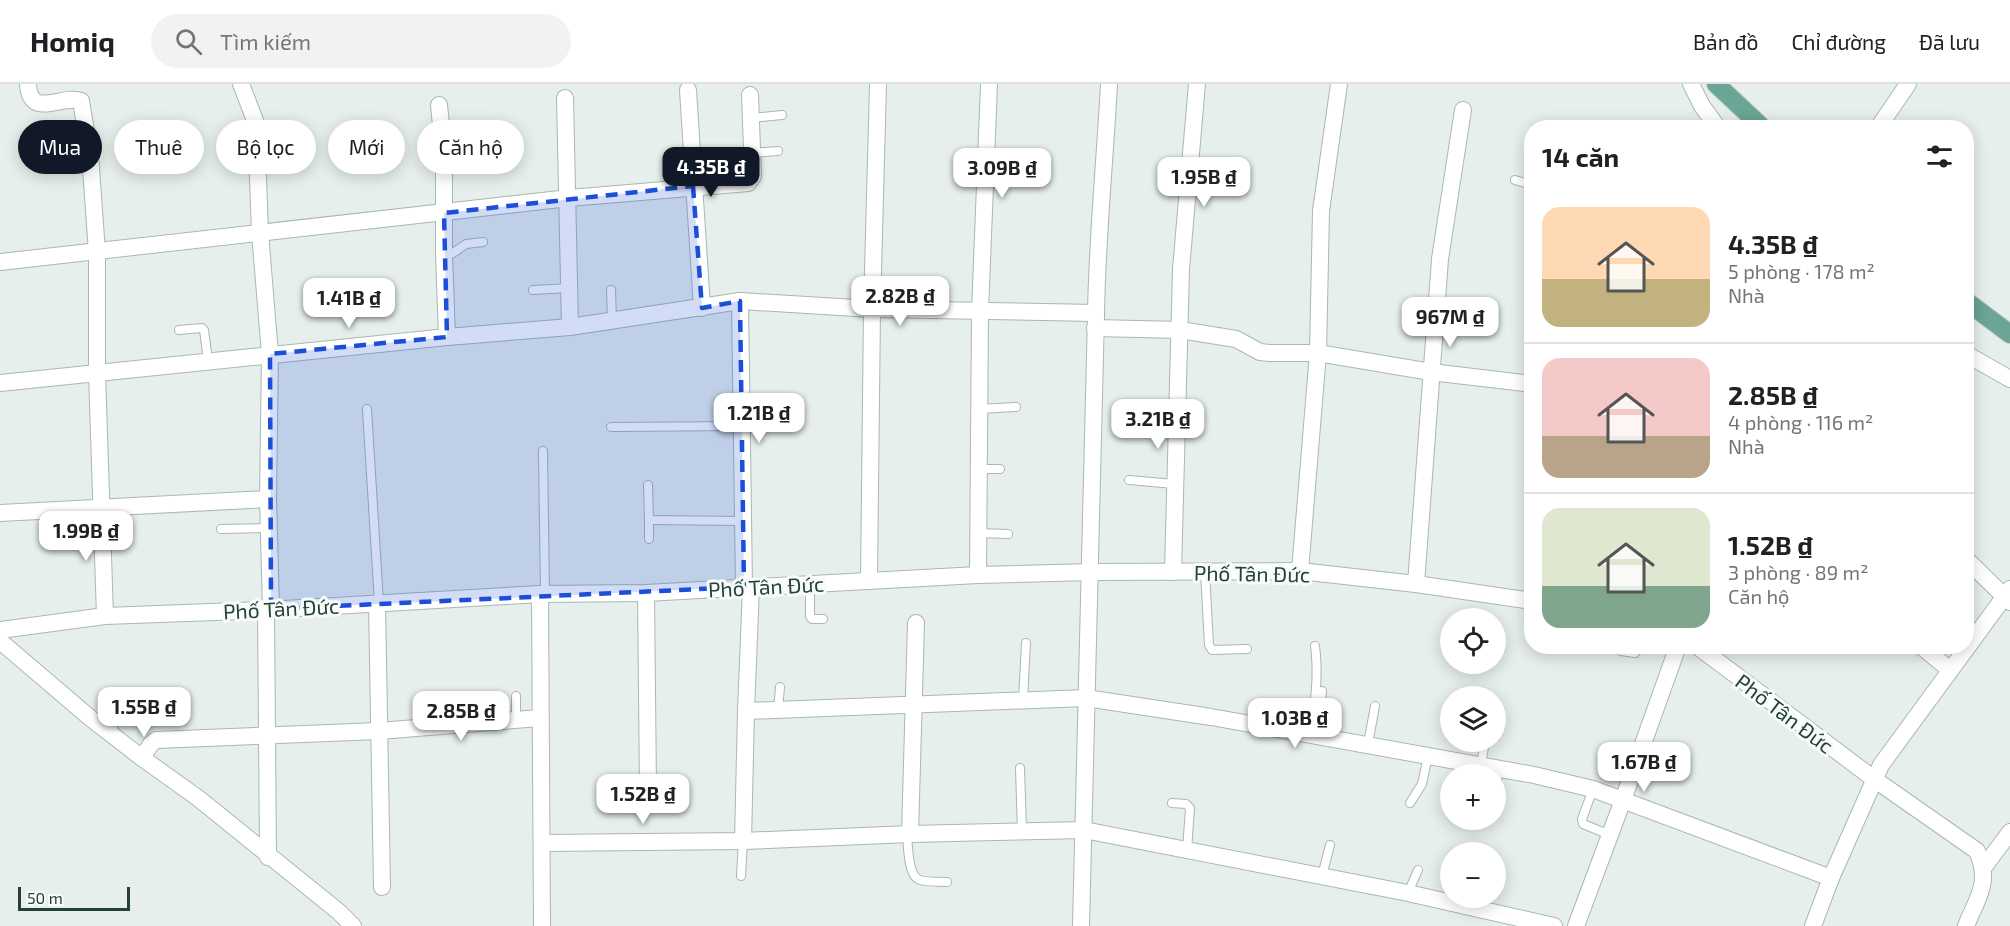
<!DOCTYPE html>
<html lang="vi">
<meta charset="utf-8">
<style>
:root{--surface:#fff;--page:#f2f2f2;--text:#202124;--muted:#757577;--line:#e0e0e0;--accent:#111827}
body{margin:0;font-family:"Exo 2",sans-serif;background:var(--page);color:var(--text);height:100vh;display:flex;flex-direction:column;font-size:22px;white-space:nowrap}
*{box-sizing:border-box;margin:0}
p{font-size:20px;color:var(--muted)}
.icon{flex:none;width:33px;height:33px;fill:none;stroke:currentColor;stroke-width:2;stroke-linecap:round;stroke-linejoin:round}
.map{position:relative;flex:1;overflow:hidden}
.drawer{position:absolute;left:1524px;top:36px;width:450px;height:534px;display:flex;flex-direction:column;background:var(--surface);border-radius:24px;box-shadow:0 3px 15px #0003}
.drawer>*{flex:none}
.guide{position:absolute;left:18px;top:36px;width:570px;height:54px;display:flex;gap:12px}
.buttons{position:absolute;left:1440px;top:524px;display:grid;gap:12px}
.buttons a{display:grid;place-items:center;width:66px;height:66px;border-radius:50%;background:var(--surface);box-shadow:0 3px 15px #0003;font-size:30px}
.scale{position:absolute;left:18px;bottom:15px;width:112px;box-sizing:border-box;padding-left:6px;border:3px solid #24423a;border-top:0;font-size:16px;line-height:21px;white-space:nowrap;color:#24423a;-webkit-text-stroke:4px #f7fbf9;paint-order:stroke}
.price{position:absolute;translate:-50% -51px;padding:0 14px;border-radius:12px;background:#fff;color:#222;font-size:20px;line-height:39px;filter:drop-shadow(0 2px 3px #0008)}
.price::after{content:'';position:absolute;left:50%;top:36px;width:18px;height:14px;margin-left:-9px;background:inherit;clip-path:polygon(0 0,100% 0,50% 100%)}
.price.active{background:var(--accent);color:#fff}
ul{padding:0;list-style:none}
li{display:flex;align-items:center;gap:18px;height:150px;padding:0 18px}
li+li{border-top:2px solid var(--line)}
li span{display:grid;place-items:center;flex:none;width:168px;height:120px;border-radius:18px;color:#555}
li>.icon{margin-inline-start:auto}
span .icon{width:72px;height:72px;fill:#fffc;stroke-width:1}
li b{font-size:26px}
h2{display:flex;justify-content:space-between;align-items:center;height:72px;padding:0 18px;font-size:26px}
.chip{padding:0 21px;border-radius:27px;background:var(--surface);box-shadow:0 3px 15px #0003;font-size:21px;line-height:54px}
.chip.active{background:var(--accent);color:#fff}
header{display:flex;align-items:center;gap:36px;box-sizing:border-box;height:84px;padding:0 30px;background:var(--surface);border-bottom:2px solid var(--line)}
header strong{font-size:28px}
nav{display:flex;gap:33px;margin-inline-start:auto;font-size:21px}
.search{width:420px;height:54px;background:var(--page);display:flex;align-items:center;gap:15px;box-sizing:border-box;padding:0 21px;border-radius:33px;color:var(--muted);font-size:22px}
.map>svg:first-child{display:block}
.lines{fill:none;stroke-linecap:round;stroke-linejoin:round}
.lane-casing{stroke:#a8b8b2;stroke-width:10}
.street-casing{stroke:#a8b8b2;stroke-width:18}
.primary-casing{stroke:#c2cac8;stroke-width:20}
.lane{stroke:#fff;stroke-width:8}
.street{stroke:#fff;stroke-width:16}
.primary{stroke:#6aa596;stroke-width:18}
.marked{fill:#1d4ed8;fill-opacity:0.2;stroke:#1d4ed8;stroke-width:4.5;stroke-dasharray:12 8;stroke-linejoin:round}
.labels{text-anchor:middle;dominant-baseline:central;stroke-width:6;stroke-linejoin:round;paint-order:stroke}
.street-label{font-size:21px;fill:#24423a;stroke:#f7fbf9}
</style>
<header>
<strong>Homiq</strong>
<div class="search"><svg class="icon" aria-label="search" viewBox="0 0 24 24"><circle cx="10" cy="10" r="6"/><path d="M15 15l6 6"/></svg>Tìm kiếm</div>
<nav><a>Bản đồ</a><a>Chỉ đường</a><a>Đã lưu</a></nav>
</header>
<div class="map">
<svg width="2010" height="842" viewBox="0 0 2010 842">
<rect width="100%" height="100%" fill="#e6efeb"/>
<g class="lines">
<defs>
<g id="lane">
<polyline points="751,34 782,31"/>
<polyline points="752,69 778,67"/>
<polyline points="1515,96 1532,101"/>
<polyline points="444,171 453,169 466,160 483,158"/>
<polyline points="533,206 570,204"/>
<polyline points="611,206 612,237"/>
<polyline points="179,246 202,244 204,246 208,277"/>
<polyline points="367,325 379,519"/>
<polyline points="979,325 1016,323"/>
<polyline points="611,343 742,342"/>
<polyline points="543,367 545,510"/>
<polyline points="979,385 1000,385"/>
<polyline points="1129,396 1174,400"/>
<polyline points="648,401 649,436 743,437"/>
<polyline points="649,436 649,455"/>
<polyline points="221,445 269,444"/>
<polyline points="978,449 1008,450"/>
<polyline points="1205,488 1209,561 1212,566 1247,565"/>
<polyline points="810,500 810,532 812,535 823,535"/>
<polyline points="1621,567 1635,569 1639,562"/>
<polyline points="516,612 516,636"/>
<polyline points="1023,616 1026,559"/>
<polyline points="778,626 780,603"/>
<path d="M1310 650C1315 621 1319 591 1315 562"/>
<polyline points="113,651 114,626 118,621 136,622"/>
<polyline points="1318,652 1322,607"/>
<polyline points="1368,660 1375,622"/>
<polyline points="1481,681 1485,657"/>
<polyline points="1020,684 1022,748"/>
<polyline points="1496,702 1499,685"/>
<polyline points="1593,705 1582,735 1583,740 1610,751"/>
<polyline points="1172,719 1186,720 1190,724 1187,766"/>
<polyline points="1410,719 1422,700 1428,672"/>
<path d="M907 750C908 761 908 790 918 795 925 799 939 797 947 798"/>
<polyline points="741,792 743,757"/>
<polyline points="1322,792 1330,761"/>
<polyline points="1408,809 1418,786"/>
</g>
<g id="street">
<path d="M28 0C30 36 62 10 81 17L90 71 97 168V289L105 532"/>
<polyline points="241,0 256,39 260,149 270,270 268,415 271,525"/>
<polyline points="1691,0 1702,22 1718,44"/>
<polyline points="688,6 702,224"/>
<polyline points="565,14 570,243"/>
<polyline points="439,21 444,72 444,171 447,253"/>
<polyline points="1878,44 1908,0"/>
<polyline points="0,178 569,114 748,99 753,92 750,11"/>
<polyline points="740,217 744,503"/>
<polyline points="1095,244 1180,246 1236,255 1260,268 1269,269 1318,269 1431,288 1532,300"/>
<polyline points="1966,270 2010,295"/>
<polyline points="0,299 447,253 570,243 740,217 872,225 1096,229"/>
<polyline points="0,429 268,415"/>
<polyline points="1966,475 2010,518"/>
<polyline points="1300,487 1318,269 1321,127 1339,0"/>
<polyline points="1173,488 1181,185 1197,0"/>
<polyline points="978,491 980,228 989,0"/>
<polyline points="869,497 872,225 878,0"/>
<polyline points="1416,500 1440,175 1463,26"/>
<polyline points="646,509 648,706"/>
<polyline points="540,510 542,842"/>
<polyline points="377,519 382,803"/>
<polyline points="266,526 268,773"/>
<polyline points="0,546 105,532 266,526 540,510 646,509 978,491 1091,488 1300,487 1416,500 1532,517"/>
<polyline points="0,557 89,633 142,674 198,714 339,828 353,842"/>
<path d="M1697 562 1874 695 1977 767C1991 799 1978 812 1966 842"/>
<polyline points="1921,562 1950,586"/>
<polyline points="746,627 1086,614 1211,633 1534,691 1593,705 1831,794"/>
<polyline points="142,674 151,660 156,656 379,647 540,634"/>
<polyline points="910,750 916,539"/>
<polyline points="743,757 746,627 751,503"/>
<polyline points="543,759 743,757 910,750 1084,746 1408,809 1554,842"/>
<polyline points="1984,783 2010,748"/>
<path d="M1081 842C1087 638 1091 434 1096 231 1097 154 1105 77 1109 0"/>
<polyline points="1576,842 1623,716 1678,562"/>
<polyline points="1813,842 1831,794 1881,681 2010,505"/>
</g>
<g id="primary">
<polyline points="1716,0 1763,44"/>
<polyline points="1966,217 2010,250"/>
</g>
</defs>
<use href="#lane" class="lane-casing"/>
<use href="#street" class="street-casing"/>
<use href="#primary" class="primary-casing"/>
<use href="#lane" class="lane"/>
<use href="#street" class="street"/>
<use href="#primary" class="primary"/>
</g>
<path class="marked" d="M693 102 702 224 740 217 744 503 271 525 270 270 447 253 444 129Z"/>
<g class="labels">
<g class="street-label">
<text transform="translate(1252 489) rotate(1)">Phố Tân Đức</text>
<text transform="translate(766 502) rotate(-3)">Phố Tân Đức</text>
<text transform="translate(281 524) rotate(-3)">Phố Tân Đức</text>
<text transform="translate(1785 629) rotate(37)">Phố Tân Đức</text>
</g>
</g>
</svg>
<div class="buttons">
<a><svg class="icon" aria-label="locate" viewBox="0 0 24 24"><circle cx="12" cy="12" r="6"/><path d="M12 2v4M12 18v4M2 12h4M18 12h4"/></svg></a>
<a><svg class="icon" aria-label="layers" viewBox="0 0 24 24"><path d="M12 4l9 5-9 5-9-5zM3 14l9 5 9-5"/></svg></a>
<a>+</a>
<a>−</a>
</div>
<div class="scale">50 m</div>
<b class="price active" style="left:711px;top:114px">4.35B ₫</b>
<b class="price" style="left:1002px;top:115px">3.09B ₫</b>
<b class="price" style="left:1204px;top:124px">1.95B ₫</b>
<b class="price" style="left:900px;top:243px">2.82B ₫</b>
<b class="price" style="left:349px;top:245px">1.41B ₫</b>
<b class="price" style="left:1450px;top:264px">967M ₫</b>
<b class="price" style="left:759px;top:360px">1.21B ₫</b>
<b class="price" style="left:1158px;top:366px">3.21B ₫</b>
<b class="price" style="left:86px;top:478px">1.99B ₫</b>
<b class="price" style="left:144px;top:654px">1.55B ₫</b>
<b class="price" style="left:461px;top:658px">2.85B ₫</b>
<b class="price" style="left:1295px;top:665px">1.03B ₫</b>
<b class="price" style="left:1644px;top:709px">1.67B ₫</b>
<b class="price" style="left:643px;top:741px">1.52B ₫</b>
<div class="guide">
<a class="chip active">Mua</a>
<a class="chip">Thuê</a>
<a class="chip">Bộ lọc</a>
<a class="chip">Mới</a>
<a class="chip">Căn hộ</a>
</div>
<section class="drawer">
<h2>14 căn<svg class="icon" aria-label="filters" viewBox="0 0 24 24"><path d="M4 7h16M4 17h16"/><circle cx="9" cy="7" r="2"/><circle cx="15" cy="17" r="2"/></svg></h2>
<ul>
<li><span style="background:linear-gradient(#ffd9b3 60%,#c2b280 0)"><svg class="icon" aria-label="home" viewBox="0 0 24 24"><path d="M3 11l9-7 9 7M6 9v11h12V9"/></svg></span><div><b>4.35B ₫</b><p>5 phòng · 178 m²</p><p>Nhà</p></div></li>
<li><span style="background:linear-gradient(#f6c9c9 65%,#b9a48a 0)"><svg class="icon" aria-label="home" viewBox="0 0 24 24"><path d="M3 11l9-7 9 7M6 9v11h12V9"/></svg></span><div><b>2.85B ₫</b><p>4 phòng · 116 m²</p><p>Nhà</p></div></li>
<li><span style="background:linear-gradient(#dfe7d0 65%,#7fa58c 0)"><svg class="icon" aria-label="home" viewBox="0 0 24 24"><path d="M3 11l9-7 9 7M6 9v11h12V9"/></svg></span><div><b>1.52B ₫</b><p>3 phòng · 89 m²</p><p>Căn hộ</p></div></li>
</ul>
</section>
</div>
